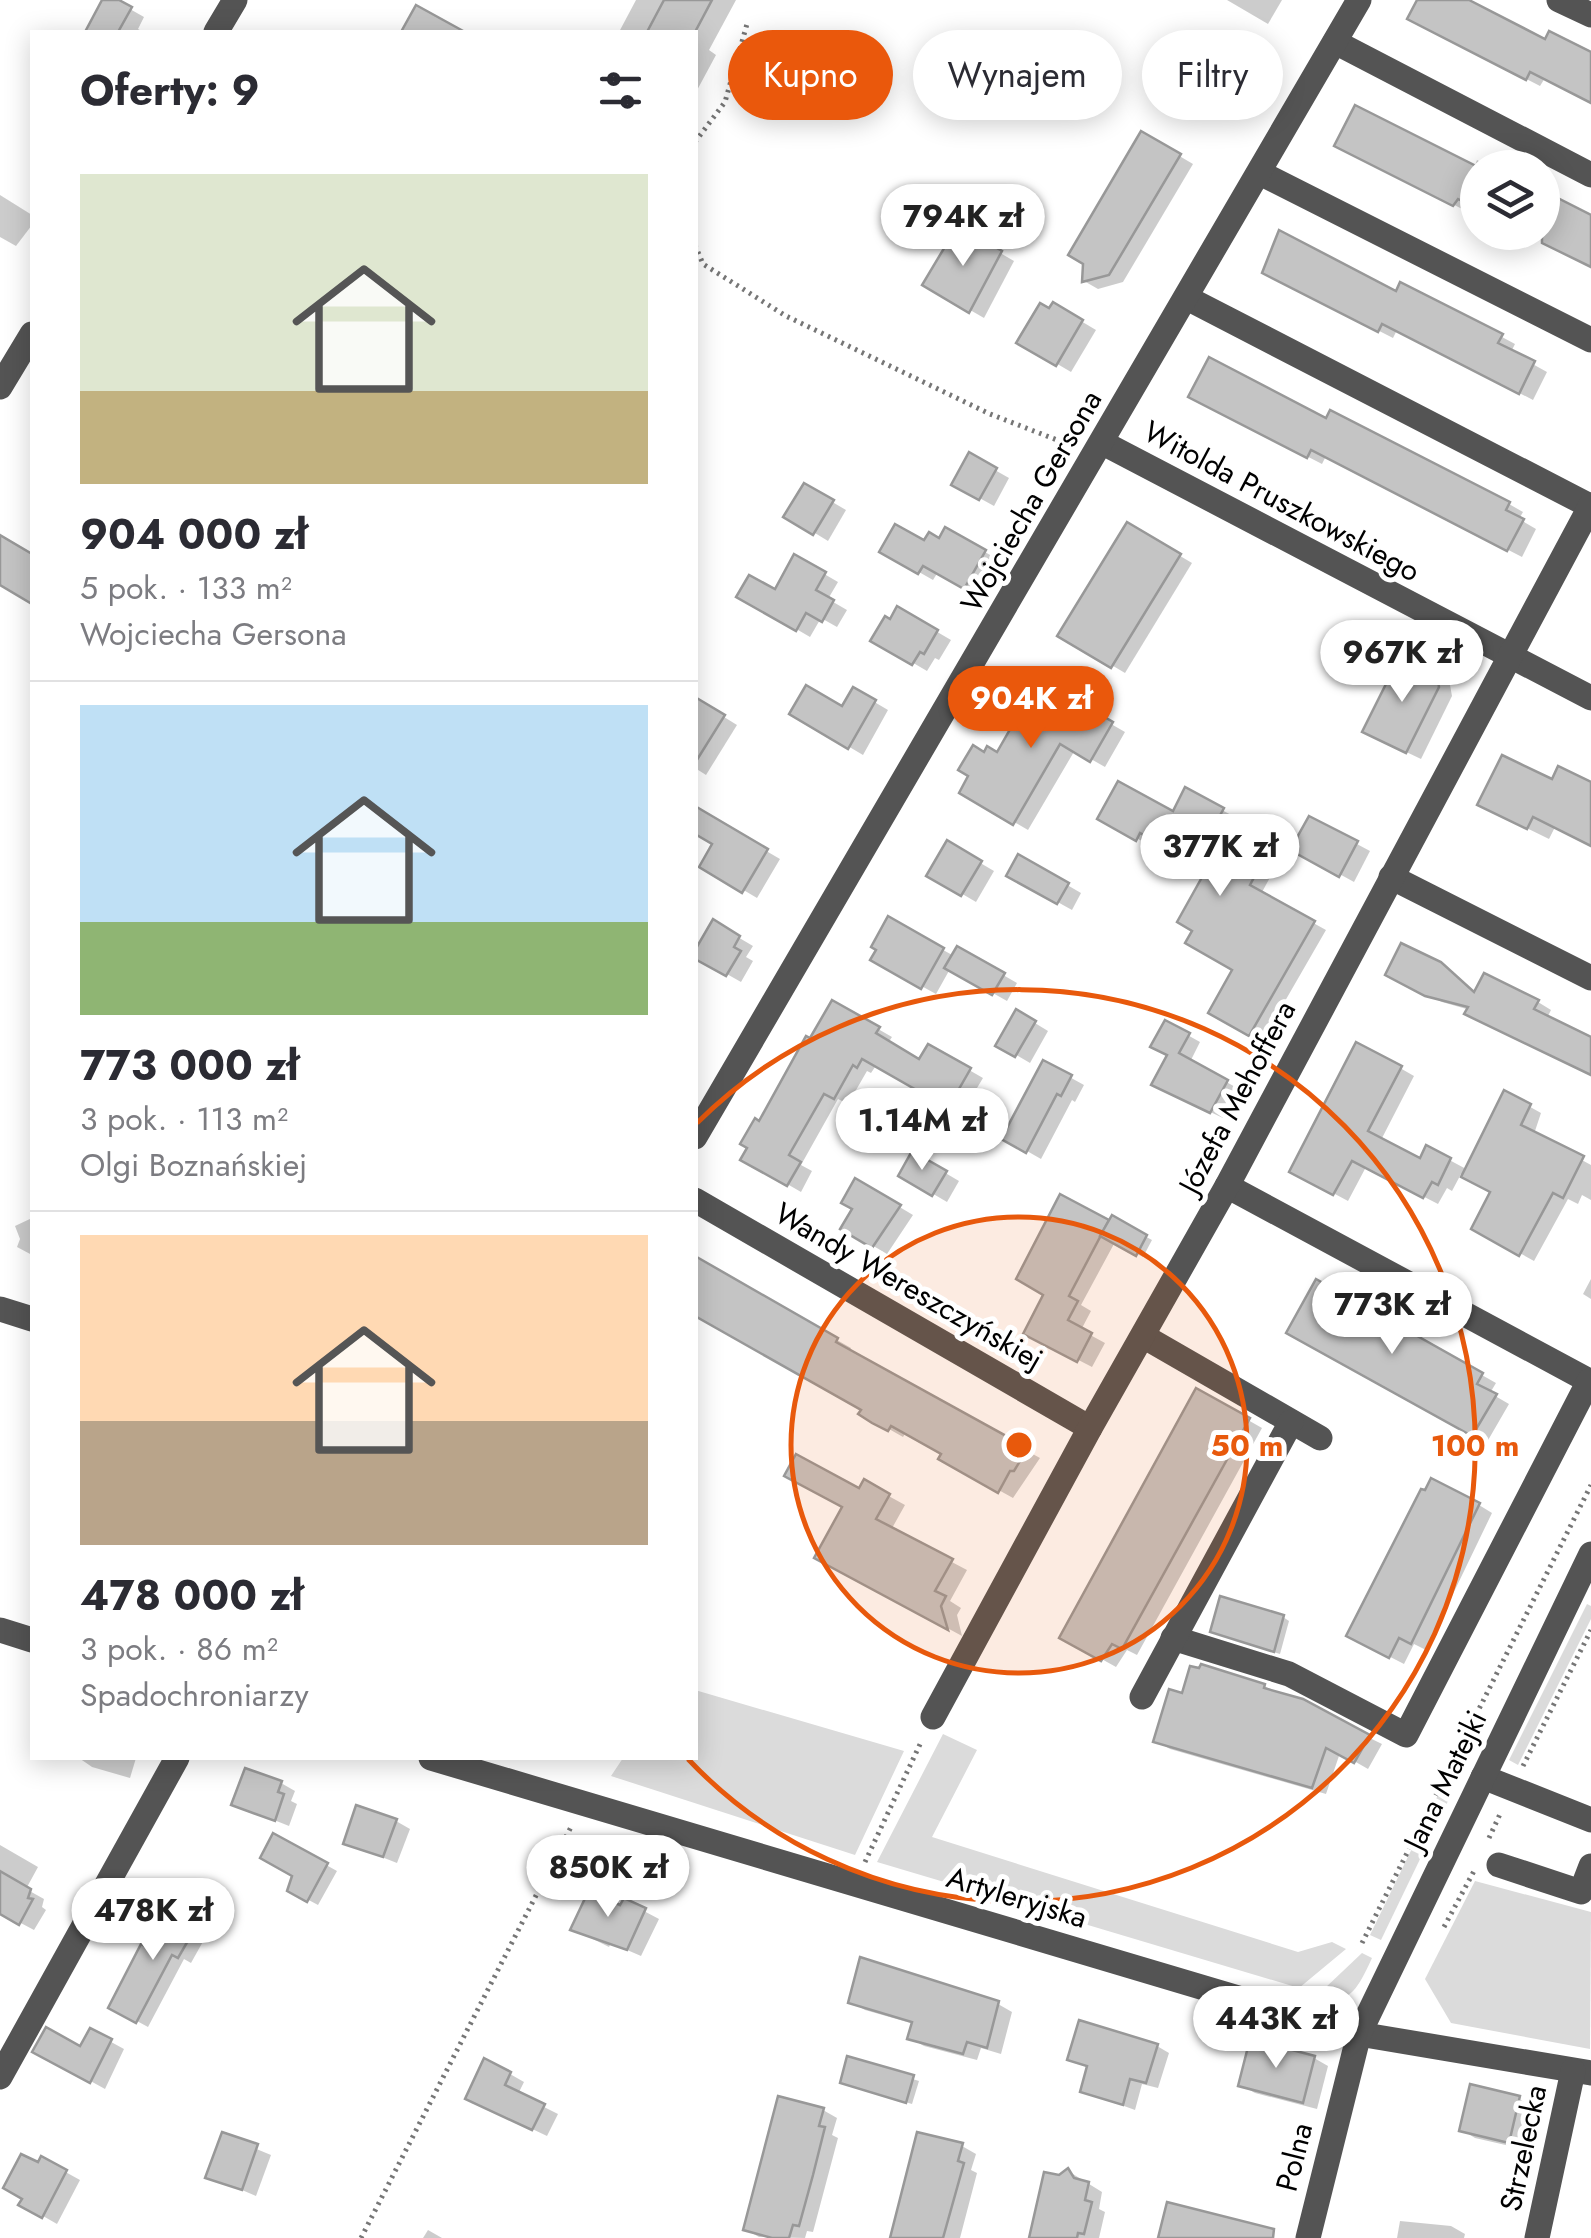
<!DOCTYPE html>
<html lang="pl">
<meta charset="utf-8">
<style>
:root{--surface:#fff;--page:#f2f2f3;--text:#2b2b33;--muted:#7c7c81;--line:#e1e1e2;--accent:#ea580c}
body{margin:0;font-family:Jost,sans-serif;background:var(--page);color:var(--text);height:100vh;display:flex;flex-direction:column;font-size:38px;white-space:nowrap}
*{box-sizing:border-box;margin:0}
p{font-size:32px;color:var(--muted)}
.icon{flex:none;width:55px;height:55px;fill:none;stroke:currentColor;stroke-width:2;stroke-linecap:round;stroke-linejoin:round}
.map{position:relative;flex:1;overflow:hidden}
.side{position:absolute;left:30px;top:30px;width:668px;height:1730px;display:flex;flex-direction:column;background:var(--surface);border-radius:0px;box-shadow:0 5px 25px #0003}
.side>*{flex:none}
.banner{position:absolute;left:728px;top:30px;width:712px;height:90px;display:flex;gap:20px}
.fabs{position:absolute;left:1460px;top:150px;display:grid;gap:20px}
.fabs a{display:grid;place-items:center;width:100px;height:100px;border-radius:50%;background:var(--surface);box-shadow:0 5px 25px #0003;font-size:50px}
.price{position:absolute;translate:-50% -85px;padding:0 22px;border-radius:35px;background:#fff;color:#222;font-size:32px;line-height:65px;filter:drop-shadow(0 2px 5px #0008)}
.price::after{content:'';position:absolute;left:50%;top:60px;width:30px;height:22px;margin-left:-15px;background:inherit;clip-path:polygon(0 0,100% 0,50% 100%)}
.price.on{background:var(--accent);color:#fff}
ul{padding:0;list-style:none}
li{display:grid;align-content:center;gap:20px;height:530px;padding:0 50px}
li+li{border-top:2px solid var(--line)}
li span{display:grid;place-items:center;height:310px;border-radius:0px;color:#555}
li>.icon{margin-inline-start:auto}
span .icon{width:180px;height:180px;fill:#fffc;stroke-width:1}
li b{font-size:42px}
h2{display:flex;justify-content:space-between;align-items:center;height:120px;padding:0 50px;font-size:42px}
.pill{padding:0 35px;border-radius:45px;background:var(--surface);box-shadow:0 5px 25px #0003;font-size:35px;line-height:90px}
.pill.on{background:var(--accent);color:#fff}
.map>svg:first-child{display:block}
.green{fill:#dbdbdb}
.shadow{fill:#0003}
.building{fill:#c4c4c4;stroke:#989898;stroke-width:2.5}
.lines{fill:none;stroke-linecap:round;stroke-linejoin:round}
.path{stroke:#767676;stroke-width:5;stroke-dasharray:2.5 5;stroke-linecap:butt}
.minor{stroke:#545454;stroke-width:25}
.ring{fill:none;stroke:#e8590c;stroke-width:5}
.labels{text-anchor:middle;dominant-baseline:central;stroke-width:10;stroke-linejoin:round;paint-order:stroke}
.street-label{font-size:30px;fill:#000;stroke:#fff}
.centre{fill:#e8590c;stroke:#fff;stroke-width:5}
.ring-label{font-size:30px;text-anchor:middle;font-weight:bold;fill:#e8590c;stroke:#fff;stroke-width:10;stroke-linejoin:round;paint-order:stroke}
</style>
<div class="map">
<svg width="1591" height="2238" viewBox="0 0 1591 2238">
<rect width="100%" height="100%" fill="#fff"/>
<g class="green">
<polygon points="1587,1604 1591,1606 1591,1619 1518,1765 1509,1760"/>
<polygon points="695,1690 904,1751 855,1855 611,1776 623,1758 695,1758"/>
<polygon points="943,1734 977,1750 932,1837 1298,1952 1332,1942 1346,1949 1299,1988 877,1862"/>
<polygon points="1438,1795 1448,1801 1381,1940 1370,1935"/>
<polygon points="1475,1881 1591,1912 1590,2049 1451,2023 1425,1979"/>
<path d="M1362 1953 1372 1958C1358 1988 1353 2000 1318 2007L1324 1989Z"/>
</g>
<g class="shadow">
<polygon points="105,0 114,0 144,17 138,29 143,32 88,32"/>
<polygon points="636,0 736,0 709,50 716,55 695,94 695,32 619,32"/>
<polygon points="1227,0 1282,0 1268,24"/>
<polygon points="1420,0 1463,0 1546,42 1591,55 1591,102 1545,78 1540,86 1424,26"/>
<polygon points="1192,49 1243,79 1224,112 1172,82"/>
<polygon points="1142,134 1193,164 1123,282 1098,289 1084,281"/>
<polygon points="1351,152 1474,168 1477,160 1492,168 1478,168 1468,212"/>
<polygon points="0,195 32,215 32,225 16,246 0,237"/>
<polygon points="1591,218 1591,266 1527,232 1542,232"/>
<polygon points="959,229 1014,261 984,318 925,284"/>
<polygon points="1279,280 1397,294 1463,316 1515,344 1511,352 1547,372 1533,400 1397,330 1393,338"/>
<polygon points="1054,305 1096,330 1071,372 1020,342"/>
<polygon points="1205,404 1328,421 1509,504 1523,512 1519,519 1536,529 1522,557 1326,456 1322,464"/>
<polygon points="970,456 1009,478 994,506 954,484"/>
<polygon points="805,486 846,510 828,541 787,516"/>
<polygon points="1128,525 1192,563 1125,673 1061,635"/>
<polygon points="946,530 999,560 979,595 938,572 933,580 882,551 940,541"/>
<polygon points="795,557 838,582 828,599 847,610 837,627 821,618 810,637 740,596 776,592"/>
<polygon points="898,609 951,640 939,660 935,658 927,671 874,640"/>
<polygon points="1436,677 1450,685 1452,696 1421,759 1379,739"/>
<polygon points="1040,683 1125,732 1105,767 1075,750 1028,830 962,792 998,756"/>
<polygon points="854,690 888,710 863,755 792,713 842,710"/>
<polygon points="695,699 737,725 706,775 695,768"/>
<polygon points="1553,782 1591,785 1591,845 1555,827 1549,839 1502,816"/>
<polygon points="1186,791 1235,817 1227,832 1279,861 1261,894 1326,930 1262,1041 1212,1012 1236,969 1195,930 1209,869 1153,838 1149,845 1100,818 1174,814"/>
<polygon points="1310,819 1370,851 1354,882 1294,849"/>
<polygon points="713,820 780,859 757,898 703,866 716,843"/>
<polygon points="948,844 994,871 976,902 930,875"/>
<polygon points="1019,857 1081,893 1072,910 1009,875"/>
<polygon points="889,920 954,956 958,949 1017,983 1007,1001 950,969 936,994 874,960"/>
<polygon points="714,923 753,946 746,957 753,961 741,982 695,956"/>
<polygon points="1440,964 1477,993 1538,1002 1551,1010 1547,1018 1591,1040 1591,1073 1481,1021 1470,1010 1442,1002 1402,982"/>
<polygon points="833,1003 892,1037 888,1043 920,1062 929,1047 983,1078 962,1113 877,1064 871,1073 867,1071 848,1104 838,1099 801,1165 812,1171 801,1192 744,1159 760,1124"/>
<polygon points="1017,1012 1048,1031 1030,1063 999,1045"/>
<polygon points="1166,1023 1200,1042 1190,1062 1239,1089 1223,1118 1166,1091 1170,1054"/>
<polygon points="1044,1063 1084,1085 1075,1102 1072,1100 1041,1159 1004,1138"/>
<polygon points="1400,1068 1414,1076 1381,1140 1421,1161 1427,1148 1468,1170 1505,1093 1541,1113 1534,1134 1591,1165 1591,1200 1582,1195 1578,1204 1568,1199 1534,1261 1475,1228 1493,1191 1461,1174 1452,1191 1447,1188 1438,1204 1366,1167 1348,1201 1292,1171"/>
<polygon points="913,1154 959,1181 947,1202 901,1175"/>
<polygon points="856,1181 913,1215 887,1254 843,1228 855,1208"/>
<polygon points="1061,1197 1110,1223 1113,1219 1152,1240 1143,1257 1115,1242 1081,1305 1091,1311 1081,1330 1105,1343 1092,1367 1040,1340"/>
<polygon points="32,1218 32,1255 17,1247 20,1239 15,1226"/>
<polygon points="695,1259 851,1348 849,1352 1040,1458 1013,1498 941,1458 944,1453 906,1432 903,1437 861,1413 864,1409 695,1313"/>
<polygon points="1591,1279 1591,1299 1583,1294"/>
<polygon points="1317,1282 1496,1383 1490,1393 1509,1404 1487,1442 1437,1413"/>
<polygon points="1197,1391 1262,1428 1137,1655 1127,1650 1116,1667 1062,1637"/>
<polygon points="865,1483 905,1505 891,1530 967,1570 950,1601 961,1608 957,1615 962,1636 817,1557 845,1507"/>
<polygon points="1479,1505 1492,1513 1426,1650 1414,1644 1404,1664 1363,1643"/>
<polygon points="1283,1617 1289,1621 1280,1654 1219,1635"/>
<polygon points="1264,1686 1382,1744 1368,1769 1340,1753 1326,1794 1170,1749 1156,1741 1184,1696"/>
<polygon points="79,1758 136,1758 130,1778 92,1767"/>
<polygon points="281,1783 295,1791 291,1801 297,1804 289,1826 234,1804"/>
<polygon points="396,1821 410,1829 397,1863 346,1843"/>
<polygon points="274,1836 337,1871 318,1905 290,1890 295,1875"/>
<polygon points="0,1845 38,1867 26,1889 44,1899 42,1907 46,1910 34,1930 0,1912"/>
<polygon points="625,1901 659,1919 641,1956 611,1943 609,1947 573,1929 622,1908"/>
<polygon points="198,1923 210,1929 191,1963 184,1959 148,2027 111,2007 149,1951"/>
<polygon points="851,2002 998,2004 1012,2012 1001,2054 981,2048 977,2060 924,2046 910,2038 914,2024 865,2010"/>
<polygon points="91,2031 124,2049 105,2089 36,2051 81,2049"/>
<polygon points="1252,2042 1314,2058 1328,2066 1317,2109 1255,2093 1241,2085"/>
<polygon points="1157,2046 1169,2053 1158,2088 1142,2084 1135,2110 1083,2091 1089,2068 1070,2059"/>
<polygon points="849,2059 919,2081 912,2104 849,2085"/>
<polygon points="510,2074 524,2082 518,2094 558,2114 547,2136 482,2105"/>
<polygon points="1519,2099 1533,2107 1523,2149 1475,2138 1462,2130"/>
<polygon points="823,2110 837,2118 832,2135 838,2138 813,2232 807,2231 805,2238 759,2237 745,2229"/>
<polygon points="223,2135 271,2155 256,2196 209,2176"/>
<polygon points="962,2146 976,2154 971,2170 977,2173 960,2238 892,2238"/>
<polygon points="42,2159 80,2180 57,2224 22,2204"/>
<polygon points="1068,2171 1102,2192 1099,2209 1105,2212 1099,2238 1032,2238 1060,2178"/>
<polygon points="1400,2221 1451,2226 1465,2234 1464,2238 1397,2238"/>
<polygon points="428,2230 442,2238 423,2238"/>
</g>
<g class="building">
<polygon points="102,0 119,0 132,7 118,32 85,32"/>
<polygon points="664,0 712,0 695,32 647,32"/>
<polygon points="1417,0 1469,0 1545,39 1549,31 1591,52 1591,103 1530,72 1526,80 1407,19"/>
<polygon points="416,5 465,32 401,32"/>
<polygon points="1191,45 1231,69 1209,107 1169,83"/>
<polygon points="1355,105 1478,167 1478,209 1458,199 1453,206 1334,146"/>
<polygon points="1141,131 1181,154 1109,275 1082,282 1083,264 1068,255"/>
<polygon points="1542,190 1591,215 1591,267 1542,243"/>
<polygon points="958,225 1002,251 969,313 922,285"/>
<polygon points="1279,230 1396,291 1400,282 1503,334 1498,343 1535,361 1519,394 1382,324 1378,332 1262,273"/>
<polygon points="1053,302 1083,320 1056,366 1016,343 1040,303 1049,308"/>
<polygon points="1209,357 1326,418 1330,410 1510,502 1506,510 1524,519 1507,551 1311,450 1307,458 1188,397"/>
<polygon points="969,452 997,468 979,500 951,485"/>
<polygon points="804,483 834,500 813,535 783,517"/>
<polygon points="1127,522 1181,554 1111,668 1057,636"/>
<polygon points="895,524 924,540 929,532 939,538 945,527 986,550 964,589 923,566 918,574 879,552"/>
<polygon points="0,535 32,554 32,604 0,585"/>
<polygon points="794,554 826,572 816,590 834,600 822,622 806,613 796,631 736,597 749,575 775,589"/>
<polygon points="897,606 938,630 924,654 920,652 912,665 870,641 885,616 890,619"/>
<polygon points="1400,656 1437,675 1439,687 1406,753 1362,732"/>
<polygon points="1039,679 1113,722 1090,762 1060,744 1013,825 959,793 968,776 958,770 973,745 984,752 987,746 997,752"/>
<polygon points="806,685 842,706 853,687 876,700 848,749 789,714"/>
<polygon points="695,697 725,715 695,763"/>
<polygon points="1502,755 1552,779 1558,766 1591,782 1591,846 1533,817 1527,829 1477,805"/>
<polygon points="1118,781 1173,811 1185,787 1224,808 1216,823 1268,851 1250,885 1315,921 1249,1036 1208,1013 1232,970 1185,943 1192,931 1177,922 1206,870 1140,833 1136,841 1097,819"/>
<polygon points="695,806 768,849 742,893 699,867 712,844 695,834"/>
<polygon points="1309,816 1358,841 1339,877 1290,850"/>
<polygon points="947,840 982,861 961,896 926,876"/>
<polygon points="1018,854 1069,883 1057,904 1006,876"/>
<polygon points="888,916 944,948 921,989 870,960 876,950 871,947"/>
<polygon points="713,919 740,936 734,947 741,951 726,976 695,959 695,950"/>
<polygon points="1401,943 1441,962 1474,992 1484,973 1539,1000 1534,1009 1591,1037 1591,1075 1464,1014 1468,1007 1425,996 1385,975"/>
<polygon points="957,946 1005,973 992,995 944,968"/>
<polygon points="832,1000 880,1027 876,1033 919,1059 928,1044 971,1068 948,1108 862,1059 857,1068 853,1065 834,1099 824,1094 789,1155 801,1162 787,1186 740,1160 747,1148 740,1144 755,1118 759,1121 806,1036 810,1038"/>
<polygon points="1016,1009 1036,1021 1015,1057 995,1046"/>
<polygon points="1165,1020 1190,1033 1179,1053 1228,1080 1210,1113 1151,1085 1167,1055 1150,1047"/>
<polygon points="1356,1042 1402,1066 1368,1131 1420,1158 1426,1145 1451,1158 1438,1185 1432,1182 1423,1198 1352,1161 1333,1195 1289,1172"/>
<polygon points="1043,1060 1072,1075 1061,1096 1057,1094 1026,1153 1001,1139"/>
<polygon points="1504,1090 1531,1104 1521,1125 1584,1156 1563,1198 1553,1193 1519,1256 1471,1229 1490,1192 1461,1177"/>
<polygon points="912,1151 947,1171 932,1196 898,1176"/>
<polygon points="855,1178 901,1205 872,1248 840,1229 852,1209 841,1203"/>
<polygon points="1060,1194 1109,1220 1069,1296 1078,1301 1068,1320 1092,1333 1077,1362 1023,1334 1043,1295 1016,1279"/>
<polygon points="1112,1215 1147,1235 1136,1256 1100,1236"/>
<polygon points="695,1256 838,1338 836,1342 1028,1448 1014,1471 1010,1471 998,1493 938,1459 941,1454 891,1426 888,1431 872,1423 858,1414 861,1410 695,1316"/>
<polygon points="1316,1279 1483,1373 1477,1384 1497,1394 1472,1436 1286,1333"/>
<polygon points="1196,1388 1250,1418 1122,1649 1112,1644 1101,1661 1059,1638"/>
<polygon points="796,1454 859,1488 864,1479 890,1494 876,1519 953,1559 935,1591 946,1596 941,1606 948,1630 814,1558 842,1507 784,1476"/>
<polygon points="1431,1478 1480,1503 1411,1644 1399,1638 1389,1658 1346,1636 1421,1489 1425,1490"/>
<polygon points="1220,1596 1284,1615 1274,1652 1210,1632"/>
<polygon points="1201,1664 1265,1684 1264,1688 1303,1699 1370,1735 1354,1763 1326,1748 1312,1788 1153,1742 1169,1689 1182,1693 1190,1666 1199,1668"/>
<polygon points="245,1768 282,1781 278,1792 284,1794 275,1821 231,1805"/>
<polygon points="356,1805 397,1819 383,1857 343,1844"/>
<polygon points="273,1833 328,1863 307,1902 287,1891 292,1876 260,1858"/>
<polygon points="0,1871 31,1889 28,1898 33,1899 19,1925 0,1914"/>
<polygon points="589,1890 620,1905 624,1898 646,1908 627,1950 570,1930"/>
<polygon points="169,1905 200,1920 178,1958 172,1955 136,2023 108,2008 141,1944 148,1948"/>
<polygon points="860,1957 999,2001 987,2048 967,2042 963,2054 907,2039 912,2022 848,2003"/>
<polygon points="1079,2020 1158,2044 1146,2083 1130,2079 1123,2105 1080,2092 1087,2066 1067,2060"/>
<polygon points="46,2027 80,2046 90,2028 112,2039 90,2083 32,2052"/>
<polygon points="1250,2039 1315,2056 1303,2103 1238,2086"/>
<polygon points="847,2056 914,2075 906,2103 840,2083"/>
<polygon points="484,2058 511,2072 505,2085 545,2104 532,2130 465,2099"/>
<polygon points="1470,2084 1520,2096 1509,2143 1459,2131"/>
<polygon points="778,2096 824,2108 819,2126 825,2127 813,2175 799,2226 793,2225 789,2238 772,2238 743,2230"/>
<polygon points="222,2132 258,2144 242,2190 205,2178"/>
<polygon points="917,2132 963,2143 958,2161 964,2163 943,2238 890,2238"/>
<polygon points="21,2154 38,2162 41,2156 67,2170 42,2218 18,2205 22,2199 3,2188"/>
<polygon points="1068,2168 1074,2178 1089,2182 1085,2200 1092,2202 1084,2234 1078,2233 1077,2238 1029,2238 1044,2172 1059,2175"/>
<polygon points="1167,2202 1274,2229 1273,2238 1158,2238"/>
</g>
<g class="lines">
<g class="path">
<polyline points="695,142 725,102 747,24"/>
<polyline points="695,245 703,264 786,316 990,414 1070,445"/>
<polyline points="1523,1766 1591,1630"/>
<polyline points="1489,1838 1501,1812"/>
<polyline points="865,1862 922,1740"/>
<polyline points="1444,1927 1474,1871"/>
<polyline points="1362,1943 1591,1485"/>
<polyline points="361,2238 571,1827"/>
</g>
<g class="minor">
<polyline points="1559,0 1591,15"/>
<polyline points="216,32 235,0"/>
<polyline points="1335,42 1591,175"/>
<polyline points="1260,173 1591,340"/>
<polyline points="1187,298 1590,506"/>
<polyline points="0,387 32,334"/>
<polyline points="1103,443 1591,698"/>
<polyline points="1391,877 1591,978"/>
<polyline points="695,1137 1359,0"/>
<polyline points="1227,1186 1591,1382"/>
<polyline points="695,1200 1090,1428"/>
<polyline points="0,1309 32,1319"/>
<polyline points="1143,1336 1320,1438"/>
<polyline points="0,1630 32,1640"/>
<polyline points="1173,1638 1289,1674 1406,1735 1589,1381"/>
<polyline points="1142,1697 1291,1422"/>
<polyline points="933,1717 1090,1428 1227,1186 1591,505"/>
<polyline points="431,1758 1359,2034 1591,2073"/>
<polyline points="1483,1777 1591,1820"/>
<polyline points="1499,1865 1581,1892 1591,1866"/>
<polyline points="0,2077 177,1758"/>
<polyline points="1308,2238 1359,2034 1591,1554"/>
<polyline points="1537,2238 1573,2071"/>
</g>
</g>
<circle cx="1019" cy="1445" r="228" fill="#e8590c" fill-opacity=".12"/>
<g class="ring">
<circle cx="1019" cy="1445" r="228"/>
<path d="M697 1123A456 456 0 1 1 688 1759"/>
</g>
<g class="labels">
<g class="street-label">
<text transform="translate(1031 501) rotate(-60)">Wojciecha Gersona</text>
<text transform="translate(1282 501) rotate(28)">Witolda Pruszkowskiego</text>
<text transform="translate(1237 1097) rotate(-62)">Józefa Mehoffera</text>
<text transform="translate(909 1286) rotate(30)">Wandy Wereszczyńskiej</text>
<text transform="translate(1445 1780) rotate(-64)">Jana Matejki</text>
<text transform="translate(1017 1897) rotate(17)">Artyleryjska</text>
<text transform="translate(1523 2148) rotate(-78)">Strzelecka</text>
<text transform="translate(1294 2157) rotate(-76)">Polna</text>
</g>
</g>
<circle cx="1019" cy="1445" r="15" class="centre"/>
<g class="ring-label">
<text x="1247" y="1456">50 m</text>
<text x="1475" y="1456">100 m</text>
</g>
</svg>
<div class="fabs">
<a><svg class="icon" aria-label="layers" viewBox="0 0 24 24"><path d="M12 4l9 5-9 5-9-5zM3 14l9 5 9-5"/></svg></a>
</div>
<b class="price" style="left:963px;top:269px">794K zł</b>
<b class="price" style="left:1402px;top:705px">967K zł</b>
<b class="price on" style="left:1031px;top:751px">904K zł</b>
<b class="price" style="left:1220px;top:899px">377K zł</b>
<b class="price" style="left:922px;top:1173px">1.14M zł</b>
<b class="price" style="left:1392px;top:1357px">773K zł</b>
<b class="price" style="left:608px;top:1920px">850K zł</b>
<b class="price" style="left:153px;top:1963px">478K zł</b>
<b class="price" style="left:1276px;top:2071px">443K zł</b>
<div class="banner">
<a class="pill on">Kupno</a>
<a class="pill">Wynajem</a>
<a class="pill">Filtry</a>
</div>
<section class="side">
<h2>Oferty: 9<svg class="icon" aria-label="filters" viewBox="0 0 24 24"><path d="M4 7h16M4 17h16"/><circle cx="9" cy="7" r="2"/><circle cx="15" cy="17" r="2"/></svg></h2>
<ul>
<li><span style="background:linear-gradient(#dfe7d0 70%,#c2b280 0)"><svg class="icon" aria-label="home" viewBox="0 0 24 24"><path d="M3 11l9-7 9 7M6 9v11h12V9"/></svg></span><div><b>904 000 zł</b><p>5 pok. · 133 m²</p><p>Wojciecha Gersona</p></div></li>
<li><span style="background:linear-gradient(#bfe0f5 70%,#8fb573 0)"><svg class="icon" aria-label="home" viewBox="0 0 24 24"><path d="M3 11l9-7 9 7M6 9v11h12V9"/></svg></span><div><b>773 000 zł</b><p>3 pok. · 113 m²</p><p>Olgi Boznańskiej</p></div></li>
<li><span style="background:linear-gradient(#ffd9b3 60%,#b9a48a 0)"><svg class="icon" aria-label="home" viewBox="0 0 24 24"><path d="M3 11l9-7 9 7M6 9v11h12V9"/></svg></span><div><b>478 000 zł</b><p>3 pok. · 86 m²</p><p>Spadochroniarzy</p></div></li>
</ul>
</section>
</div>
